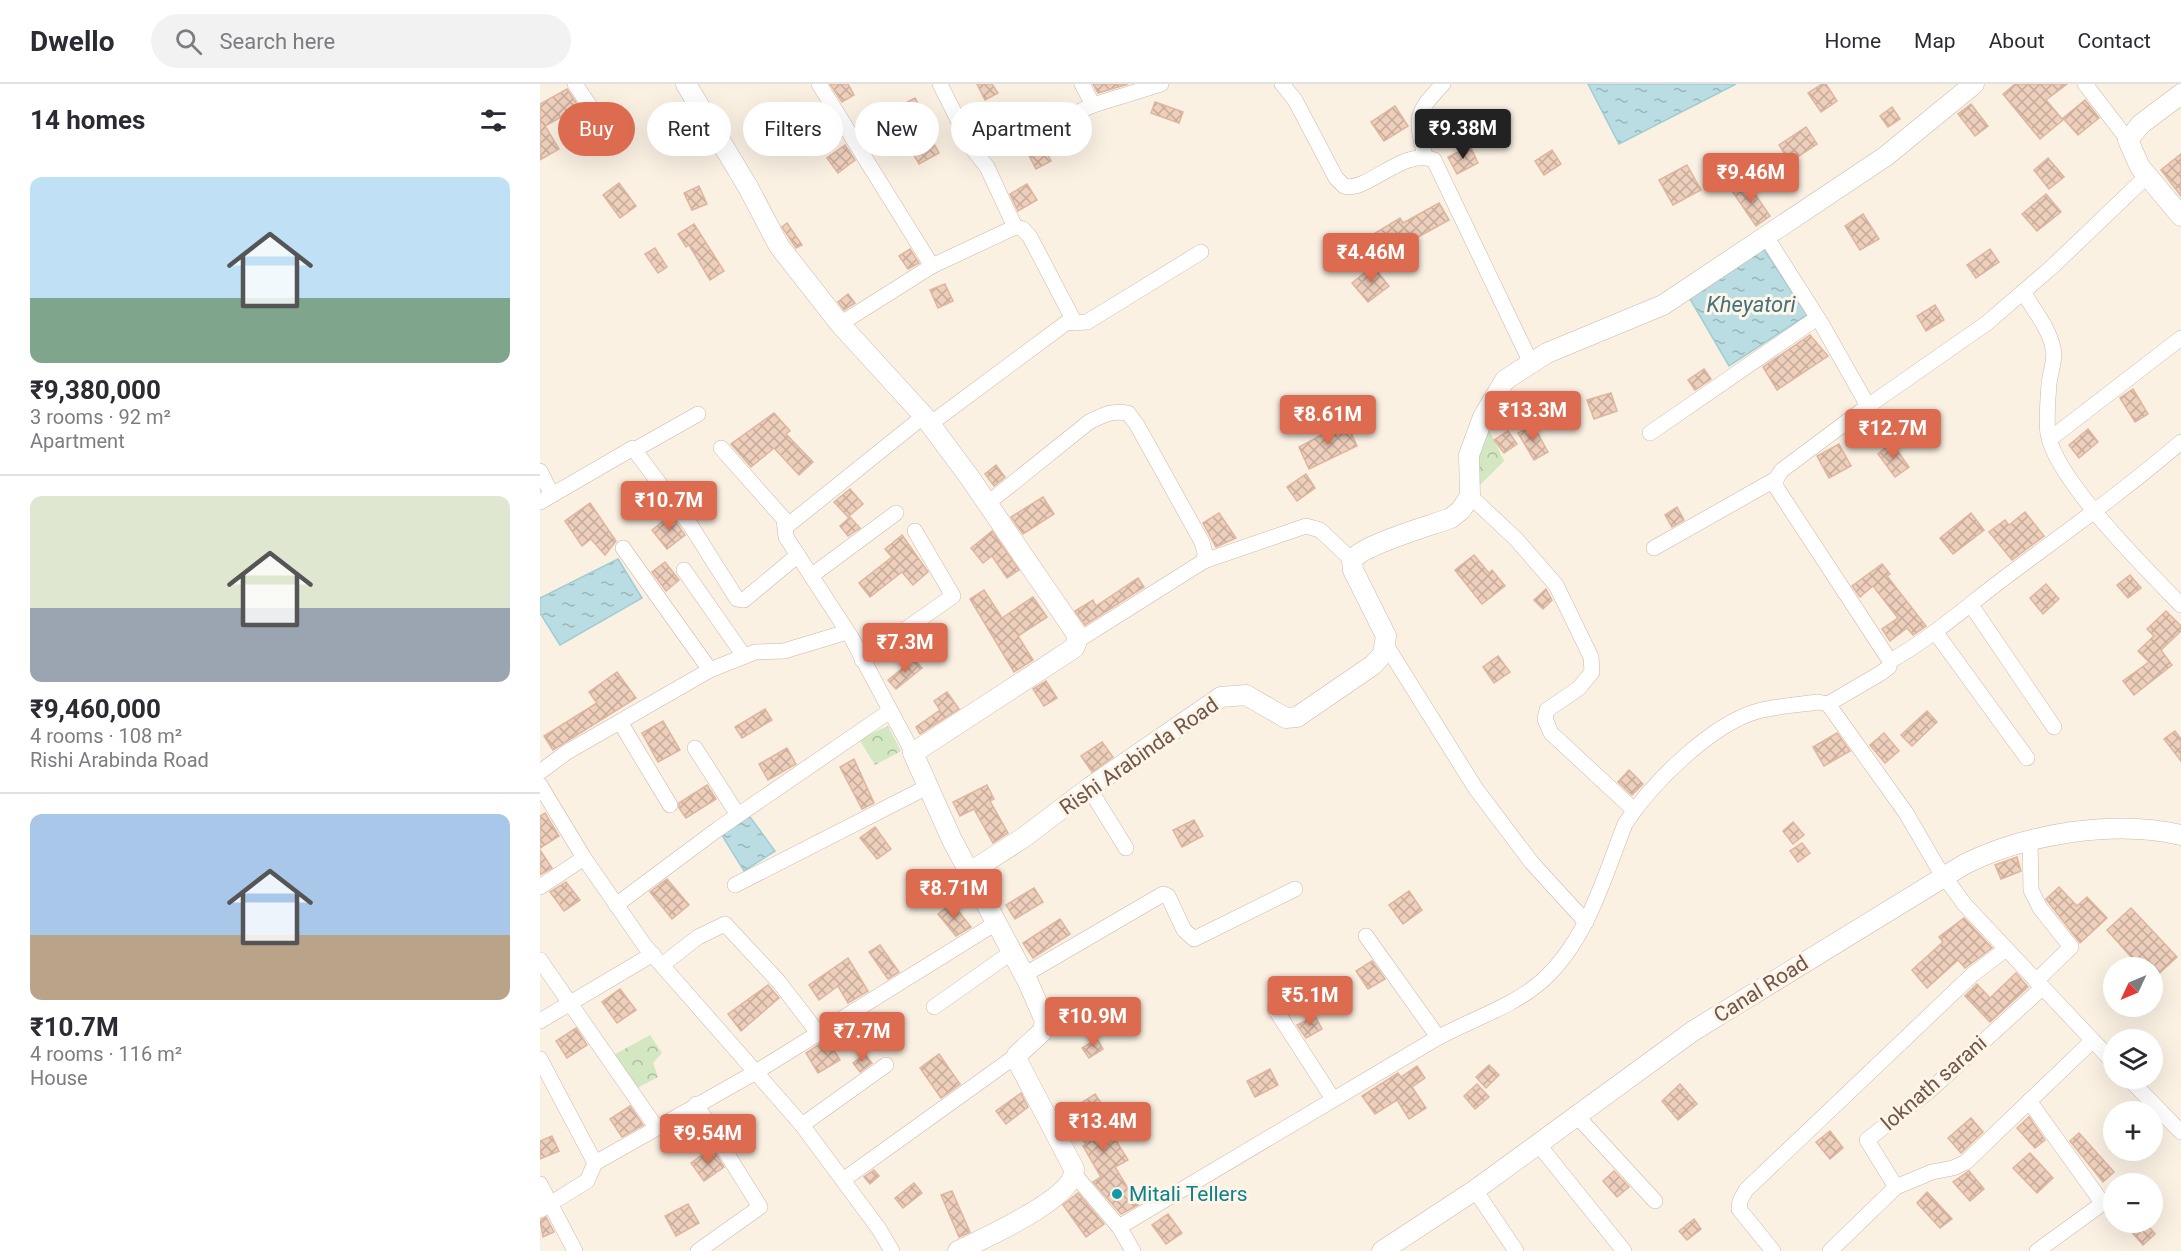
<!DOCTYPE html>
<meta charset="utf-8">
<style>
:root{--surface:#fff;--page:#f2f2f3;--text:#2b2b33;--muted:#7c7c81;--line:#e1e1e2;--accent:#dd6b4f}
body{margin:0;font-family:Roboto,sans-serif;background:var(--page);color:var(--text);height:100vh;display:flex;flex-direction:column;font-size:22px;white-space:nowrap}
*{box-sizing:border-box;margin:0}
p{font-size:20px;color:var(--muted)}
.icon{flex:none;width:33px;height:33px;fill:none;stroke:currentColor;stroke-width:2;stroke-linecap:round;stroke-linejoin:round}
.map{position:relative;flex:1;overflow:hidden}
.side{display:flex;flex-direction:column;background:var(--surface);width:540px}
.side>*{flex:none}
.hud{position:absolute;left:18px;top:18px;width:570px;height:54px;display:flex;gap:12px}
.needle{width:39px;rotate:226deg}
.tools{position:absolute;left:1563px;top:873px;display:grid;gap:12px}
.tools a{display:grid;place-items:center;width:60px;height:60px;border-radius:50%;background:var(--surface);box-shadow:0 6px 24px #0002;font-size:30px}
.price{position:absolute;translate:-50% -51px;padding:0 14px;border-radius:6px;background:var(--accent);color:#fff;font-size:20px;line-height:39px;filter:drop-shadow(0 2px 3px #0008)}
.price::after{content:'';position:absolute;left:50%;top:36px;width:18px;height:14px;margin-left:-9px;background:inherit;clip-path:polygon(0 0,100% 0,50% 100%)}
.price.on{background:#222;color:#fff}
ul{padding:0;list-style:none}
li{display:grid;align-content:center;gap:12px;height:318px;padding:0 30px}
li+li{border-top:2px solid var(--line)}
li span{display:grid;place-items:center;height:186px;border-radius:12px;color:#555}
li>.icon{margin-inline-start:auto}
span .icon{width:108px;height:108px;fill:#fffc;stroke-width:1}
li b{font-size:26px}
h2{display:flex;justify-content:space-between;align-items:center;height:72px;padding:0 30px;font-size:26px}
.tag{padding:0 21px;border-radius:27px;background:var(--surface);box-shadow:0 6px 24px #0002;font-size:21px;line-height:54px}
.tag.on{background:var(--accent);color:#fff}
header{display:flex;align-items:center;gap:36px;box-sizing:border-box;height:84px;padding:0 30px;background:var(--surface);border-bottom:2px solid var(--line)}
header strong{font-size:28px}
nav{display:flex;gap:33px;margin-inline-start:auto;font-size:21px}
.search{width:420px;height:54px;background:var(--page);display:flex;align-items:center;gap:15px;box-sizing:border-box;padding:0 21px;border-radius:33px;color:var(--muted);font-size:22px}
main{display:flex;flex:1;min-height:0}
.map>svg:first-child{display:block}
.park{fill:url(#park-crowns)}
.water{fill:url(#water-ripples);stroke:#a0cdd3;stroke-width:1.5}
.building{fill:url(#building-cross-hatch);stroke:#dfb59e;stroke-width:1.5}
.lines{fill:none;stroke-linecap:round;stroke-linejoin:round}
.minor-casing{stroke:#cab8aa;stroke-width:16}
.tertiary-casing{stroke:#cab8aa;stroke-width:21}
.minor{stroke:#fff;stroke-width:15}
.tertiary{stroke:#fff;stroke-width:20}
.culture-dot{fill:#0f9aa8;stroke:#fef5e8;stroke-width:2}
.labels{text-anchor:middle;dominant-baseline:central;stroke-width:6;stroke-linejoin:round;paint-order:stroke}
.street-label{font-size:21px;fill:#70574b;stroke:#fef5e8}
.culture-label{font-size:21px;fill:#0d838f;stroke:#fef5e8;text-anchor:start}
.water-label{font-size:22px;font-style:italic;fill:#43737c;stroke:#fef5e8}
</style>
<header>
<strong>Dwello</strong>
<div class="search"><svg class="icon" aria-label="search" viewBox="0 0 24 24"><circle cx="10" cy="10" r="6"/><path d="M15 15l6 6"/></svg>Search here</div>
<nav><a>Home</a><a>Map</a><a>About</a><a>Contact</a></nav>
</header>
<main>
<section class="side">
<h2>14 homes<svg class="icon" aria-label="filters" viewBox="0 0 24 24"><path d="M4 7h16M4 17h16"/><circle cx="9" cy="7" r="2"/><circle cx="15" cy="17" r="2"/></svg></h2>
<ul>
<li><span style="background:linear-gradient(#bfe0f5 65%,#7fa58c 0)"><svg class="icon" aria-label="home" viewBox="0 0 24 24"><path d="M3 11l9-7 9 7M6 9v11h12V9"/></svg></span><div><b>₹9,380,000</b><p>3 rooms · 92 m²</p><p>Apartment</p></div></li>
<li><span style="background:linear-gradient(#dfe7d0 60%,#9aa5b1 0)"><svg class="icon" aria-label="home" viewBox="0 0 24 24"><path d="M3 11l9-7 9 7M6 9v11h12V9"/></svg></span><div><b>₹9,460,000</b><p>4 rooms · 108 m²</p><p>Rishi Arabinda Road</p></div></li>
<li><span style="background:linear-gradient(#a9c7e8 65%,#b9a48a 0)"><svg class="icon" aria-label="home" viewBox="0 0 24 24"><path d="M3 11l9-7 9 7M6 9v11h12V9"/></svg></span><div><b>₹10.7M</b><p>4 rooms · 116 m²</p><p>House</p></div></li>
</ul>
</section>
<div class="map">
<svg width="1641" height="1167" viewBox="0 0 1641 1167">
<defs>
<pattern id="park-crowns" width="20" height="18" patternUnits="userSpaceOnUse" patternTransform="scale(1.5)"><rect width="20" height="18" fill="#d2e7c2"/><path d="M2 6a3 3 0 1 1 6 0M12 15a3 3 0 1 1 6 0" fill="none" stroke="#afbea0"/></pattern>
<pattern id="water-ripples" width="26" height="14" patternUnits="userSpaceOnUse" patternTransform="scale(1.5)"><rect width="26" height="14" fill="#b9dde2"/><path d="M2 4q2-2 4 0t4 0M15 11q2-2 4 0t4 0" fill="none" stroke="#9bb6b9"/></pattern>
<pattern id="building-cross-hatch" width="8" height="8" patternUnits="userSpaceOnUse" patternTransform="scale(1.5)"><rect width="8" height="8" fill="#eecfbc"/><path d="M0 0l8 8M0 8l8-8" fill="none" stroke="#c5ab9b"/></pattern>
</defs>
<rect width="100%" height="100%" fill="#faf1e3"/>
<g class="park">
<polygon points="945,337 964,377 939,402 929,371"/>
<polygon points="348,642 361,667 335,681 319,655"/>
<polygon points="110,951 122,969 113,979 118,993 88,1009 68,974"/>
</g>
<g class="water">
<polygon points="1048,0 1196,0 1079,60"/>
<polygon points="1223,164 1267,231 1189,282 1150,215"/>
<polygon points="78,475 102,514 20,561 0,529 0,514"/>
<polygon points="210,733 235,767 204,787 178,745"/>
</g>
<g class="building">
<polygon points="290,0 308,0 314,11 302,18"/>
<polygon points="437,0 452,0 458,9 445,16"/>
<polygon points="553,0 588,0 558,9"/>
<polygon points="1282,0 1286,0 1297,17 1281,28 1268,9"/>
<polygon points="1475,0 1527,0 1506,16 1523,36 1500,55 1463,10"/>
<polygon points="27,5 39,23 5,42 19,65 0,76 0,20"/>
<polygon points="375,14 390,43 386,45 399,69 379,80 368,61 372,59 354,25"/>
<polygon points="1545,16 1559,34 1538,51 1523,34"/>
<polygon points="615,18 643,28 639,39 611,29"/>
<polygon points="1431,20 1448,42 1435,52 1418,30"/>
<polygon points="855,22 868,42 844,57 831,38"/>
<polygon points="1352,23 1360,35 1348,43 1340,32"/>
<polygon points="329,37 337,51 326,57 318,42"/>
<polygon points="1266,43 1277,60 1250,78 1239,61"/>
<polygon points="495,54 500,56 511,77 496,85 483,60"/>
<polygon points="305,61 315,76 298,89 287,74"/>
<polygon points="930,62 938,79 917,90 908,73"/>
<polygon points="1012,66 1021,80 1004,91 995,77"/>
<polygon points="1641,70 1641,112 1621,86"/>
<polygon points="1508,74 1524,93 1509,105 1494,86"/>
<polygon points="1147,81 1161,106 1133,121 1119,96"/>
<polygon points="1206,97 1230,132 1216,142 1192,107"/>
<polygon points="79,99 96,122 80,134 63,111"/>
<polygon points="487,100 497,116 478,127 470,110"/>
<polygon points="159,102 167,120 152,126 144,109"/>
<polygon points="1506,110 1521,128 1497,147 1482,130"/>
<polygon points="899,119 909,136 844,172 832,151 860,134 863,139"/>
<polygon points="1323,130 1339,155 1320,166 1305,142"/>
<polygon points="247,139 262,161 256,164 242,143"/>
<polygon points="154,140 184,187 170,196 149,161 146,163 138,150"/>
<polygon points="115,164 127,183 118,189 105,170"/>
<polygon points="370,165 379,179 368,185 359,172"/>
<polygon points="1450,165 1459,178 1436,194 1427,181"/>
<polygon points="833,182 849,202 828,218 812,199"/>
<polygon points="405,200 413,217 398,224 390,206"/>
<polygon points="308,210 315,219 304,226 298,218"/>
<polygon points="1395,221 1404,236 1386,247 1377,232"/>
<polygon points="1270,251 1288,272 1237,306 1223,283"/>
<polygon points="1164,285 1171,295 1155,306 1148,296"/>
<polygon points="1593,305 1608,330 1595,338 1580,314"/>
<polygon points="1071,309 1077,327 1054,335 1047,316"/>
<polygon points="234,329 250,347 246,350 273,378 259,391 234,364 211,383 191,360"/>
<polygon points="806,338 817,362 769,385 759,363"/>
<polygon points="993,341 1008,368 994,376 978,349"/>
<polygon points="1548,345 1558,358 1539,374 1529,361"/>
<polygon points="968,347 977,360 964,369 954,356"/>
<polygon points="1352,359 1369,383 1355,393 1338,370"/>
<polygon points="1299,360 1311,382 1289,394 1277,372"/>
<polygon points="456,381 465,393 454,402 445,390"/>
<polygon points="766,390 775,404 757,417 747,403"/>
<polygon points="310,405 323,420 308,433 294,418"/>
<polygon points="503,413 514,430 483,450 471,433"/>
<polygon points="50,419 76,457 65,471 51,455 42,462 25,437"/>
<polygon points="1137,423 1144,436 1132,443 1125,431"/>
<polygon points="1485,428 1504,452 1472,476 1449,448 1465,436 1469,441"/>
<polygon points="679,429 696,454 676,463 663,439"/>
<polygon points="1431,429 1444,446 1413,470 1400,454"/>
<polygon points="131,431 145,451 127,465 112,446"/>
<polygon points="310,433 320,444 308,452 300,442"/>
<polygon points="452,447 479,486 467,494 452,472 443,479 431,464"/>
<polygon points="362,451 388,488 373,501 362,488 330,513 319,499 352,473 345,465"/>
<polygon points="934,471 949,489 952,486 965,502 942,520 915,486"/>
<polygon points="125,478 139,496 126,507 112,488"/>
<polygon points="1342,480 1350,490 1347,492 1386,542 1373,551 1367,544 1350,557 1342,545 1358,534 1333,502 1320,513 1312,502"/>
<polygon points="1590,491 1601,504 1588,514 1577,501"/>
<polygon points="598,494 604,503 545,541 535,527 553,516 556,522"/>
<polygon points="1506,500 1519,515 1503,530 1490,514"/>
<polygon points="1006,505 1012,516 1003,525 994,516"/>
<polygon points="444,506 462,534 493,513 507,533 478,552 493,576 474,588 430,515"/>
<polygon points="1626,527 1641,542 1641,547 1621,566 1632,581 1594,611 1583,597 1609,578 1598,567 1614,552 1607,545"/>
<polygon points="958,572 970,588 954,599 943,583"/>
<polygon points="374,575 382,584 356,605 348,596"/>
<polygon points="77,588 96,614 13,666 4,652 57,619 49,608"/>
<polygon points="506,597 517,614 504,622 493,605"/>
<polygon points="407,608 419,625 380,650 376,643 400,626 394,617"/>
<polygon points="225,625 232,636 202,654 195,643"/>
<polygon points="1387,627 1397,638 1372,662 1361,651"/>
<polygon points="123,637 140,666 118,678 102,649"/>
<polygon points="1635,647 1641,655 1641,677 1624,655"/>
<polygon points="1297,649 1310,667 1284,682 1273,663"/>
<polygon points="1344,649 1359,667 1345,679 1330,661"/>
<polygon points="562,658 573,673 552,688 541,672"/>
<polygon points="247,664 256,680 228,696 219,680"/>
<polygon points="314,675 334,719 322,725 300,683"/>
<polygon points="1089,686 1103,700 1092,711 1078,698"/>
<polygon points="167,701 176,715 146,734 139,724 139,719"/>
<polygon points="447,701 454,715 450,717 468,749 453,759 434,725 420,732 413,718"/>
<polygon points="5,729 19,752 0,764 0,732"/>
<polygon points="654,736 663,752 642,763 633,746"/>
<polygon points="1253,738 1264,751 1253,760 1243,747"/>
<polygon points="335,743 351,765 337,775 320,754"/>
<polygon points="1262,759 1270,769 1258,778 1250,767"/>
<polygon points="0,766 12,784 0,791"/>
<polygon points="1477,773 1481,787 1461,795 1455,781"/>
<polygon points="127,795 149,821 132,835 110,808"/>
<polygon points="26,798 40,816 24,827 10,808"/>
<polygon points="1519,803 1537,822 1547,813 1567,834 1540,859 1506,815"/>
<polygon points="494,804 503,818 475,835 466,821"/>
<polygon points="869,807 882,826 863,840 849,821"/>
<polygon points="412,819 431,843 416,852 398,830"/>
<polygon points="1591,824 1637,873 1612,896 1612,884 1601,884 1567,846"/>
<polygon points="1424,834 1452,864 1425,884 1418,876 1387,904 1372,886 1403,858 1399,853"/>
<polygon points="520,835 530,850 493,874 483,859"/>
<polygon points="340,861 359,888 348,895 329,868"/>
<polygon points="308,874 328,907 308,919 298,902 279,916 269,901"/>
<polygon points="832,877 845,895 828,905 816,887"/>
<polygon points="1476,889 1488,903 1450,938 1425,912 1437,900 1450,914"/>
<polygon points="228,901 239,914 201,947 188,930"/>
<polygon points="80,905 96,926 77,939 62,918"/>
<polygon points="775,932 782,945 766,954 757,941"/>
<polygon points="36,944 47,961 27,974 16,957"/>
<polygon points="287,955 300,976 278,989 266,969"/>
<polygon points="557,955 563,965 549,974 542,964"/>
<polygon points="325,970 332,979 320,988 313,979"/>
<polygon points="399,970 420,1000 401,1014 380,984"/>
<polygon points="949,981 959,991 946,1004 936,993"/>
<polygon points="877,982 885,994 872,1003 886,1024 869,1035 857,1016 835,1030 822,1012 858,989 861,993"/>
<polygon points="730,985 738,1001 715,1013 707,997"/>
<polygon points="937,1000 949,1013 935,1025 924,1012"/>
<polygon points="1140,1000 1157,1020 1138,1036 1122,1017"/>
<polygon points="481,1009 488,1023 466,1040 456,1027"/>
<polygon points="555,1010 563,1022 557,1026 588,1076 575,1083 598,1121 581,1130 553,1098 561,1093 543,1062 546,1060 526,1029"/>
<polygon points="90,1022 103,1041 82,1053 70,1035"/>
<polygon points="1489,1033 1505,1056 1495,1064 1477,1044"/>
<polygon points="1431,1034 1443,1048 1421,1069 1408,1054"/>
<polygon points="1290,1047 1303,1064 1290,1075 1276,1058"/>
<polygon points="1539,1049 1574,1088 1563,1098 1530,1057"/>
<polygon points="12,1052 19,1067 0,1075 0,1057"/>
<polygon points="172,1064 184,1083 164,1097 151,1079"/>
<polygon points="1490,1069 1513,1094 1497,1109 1473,1084"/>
<polygon points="334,1086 339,1092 330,1100 324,1093"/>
<polygon points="1074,1087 1089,1103 1077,1113 1063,1097"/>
<polygon points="1429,1087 1444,1105 1430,1117 1413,1098"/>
<polygon points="374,1099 382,1109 363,1124 355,1114"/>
<polygon points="412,1107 430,1148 419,1153 401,1111"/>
<polygon points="1387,1108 1412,1135 1400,1144 1377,1119"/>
<polygon points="538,1109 564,1140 546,1153 523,1121"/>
<polygon points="148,1120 159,1139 136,1152 125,1132"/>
<polygon points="628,1130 642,1149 626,1160 612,1141"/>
<polygon points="6,1133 14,1148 3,1153 0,1136"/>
<polygon points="1154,1135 1161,1145 1147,1156 1139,1147"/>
<polygon points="1583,1138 1605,1138 1615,1150 1603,1161"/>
</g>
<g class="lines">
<defs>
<g id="minor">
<polyline points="35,0 58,34"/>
<polyline points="279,0 392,182"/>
<polyline points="400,0 432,64 447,83 475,143"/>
<polyline points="542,0 553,21"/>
<path d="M742 0 755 16 796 94 804 102C827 109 863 63 894 76L991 279"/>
<polyline points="1545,0 1588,56"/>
<polyline points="501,46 553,21 621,0"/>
<path d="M885 72C875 32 875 30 903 0"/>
<polyline points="1225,151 1281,239 1328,322 1242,386 1236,395 1236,403 1350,577 1349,583 1341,589 1288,620"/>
<path d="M1483 208C1493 225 1509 244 1513 264 1516 274 1510 289 1509 300 1508 315 1506 335 1508 350 1516 396 1606 485 1641 521"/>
<polyline points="300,240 392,182 475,143 483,145 490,153 535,239"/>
<polyline points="1328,322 1447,239 1513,182 1607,92"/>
<polyline points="390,340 526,239 547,238 661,168"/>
<polyline points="1110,349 1277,234"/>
<polyline points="1510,355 1641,254"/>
<polyline points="181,364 244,435 246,453 311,553 373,669"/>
<polyline points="96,365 158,330"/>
<polyline points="0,387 12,411"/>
<polyline points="930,412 976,455 1016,501 1051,573 1052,588 1039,604 1007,626 1005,635 1011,649 1094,726"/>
<polyline points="0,418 93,364 151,442 197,515 204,516 258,471"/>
<path d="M448 419 549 338C563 331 572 326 588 329L597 341 662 458 665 469 664 477 537 557"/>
<polyline points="247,442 384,332"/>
<polyline points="83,464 170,586"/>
<polyline points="1114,464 1236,395"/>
<polyline points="664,477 766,442 780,446 812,476"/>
<polyline points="144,486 204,572"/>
<polyline points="271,492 356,429"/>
<polyline points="1431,521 1514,643"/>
<polyline points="1396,549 1487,674"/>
<polyline points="846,561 936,705 992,779 1046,838"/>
<polyline points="322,576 413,512 375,447"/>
<path d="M1350 577C1393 553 1428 521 1467 492 1526 448 1585 406 1641 358"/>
<polyline points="80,638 130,721"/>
<polyline points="155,664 198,731"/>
<polyline points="0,688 27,668 170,586 215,568 244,567 307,548"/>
<polyline points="0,701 44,774 105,862 262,1041 339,1145 352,1167"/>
<polyline points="549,704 586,764"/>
<polyline points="1490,755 1491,806 1500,824 1531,863 1496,897"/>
<polyline points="195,801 389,702"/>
<polyline points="0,803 44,774"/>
<polyline points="76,821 178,745 350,627"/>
<polyline points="826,852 898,953"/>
<polyline points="0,876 116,1043"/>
<polyline points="122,881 158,853 185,840 239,898 278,949"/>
<polyline points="484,891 623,810 628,812 644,846 654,855 755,805"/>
<polyline points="394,923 472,868"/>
<polyline points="735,925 793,1015"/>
<polyline points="0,937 113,870"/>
<polyline points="0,975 55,1079"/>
<polyline points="1588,994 1641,1048"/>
<polyline points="1489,1017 1561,1117 1559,1122 1497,1167"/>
<polyline points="156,1020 220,1123 158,1167"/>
<polyline points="1037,1032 1115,1117"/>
<polyline points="262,1041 346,981"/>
<polyline points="998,1060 1084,1167"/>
<polyline points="535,1091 579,1143 593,1167"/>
<polyline points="303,1096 477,971"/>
<polyline points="0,1100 35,1167"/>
<polyline points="1356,1103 1327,1056 1388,1008 1502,904"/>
<polyline points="935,1106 976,1167"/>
<polyline points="0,1126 47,1097 55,1079 216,988 456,839"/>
<path d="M579 1143C683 1082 787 1019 892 957 928 936 972 924 1003 896 1047 856 1064 794 1085 740 1111 700 1171 640 1218 627 1237 622 1258 621 1278 618L1288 620 1366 729 1398 784 1425 821 1574 979"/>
<polyline points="1233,1167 1199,1125 1200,1117 1206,1106 1432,891 1466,865"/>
<polyline points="1290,1167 1356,1103 1392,1088 1413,1084 1426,1078 1552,957"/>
</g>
<g id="tertiary">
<path d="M146 0 208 103 239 162 300 240 384 332 430 394 536 549 537 557 534 564 373 669 412 756 488 898 505 937 503 947 477 971 478 978 534 1085C536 1114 442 1155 418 1167"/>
<polyline points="1641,10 1601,40 1588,56 1600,83 1641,132"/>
<path d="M430 788 483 754 549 704 681 613 706 611 746 634 757 633 833 581 843 570 846 552 813 486 812 476C824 460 889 442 911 434L921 426 930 412 929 371 943 333 965 296 1007 269 1123 221 1346 72 1434 0"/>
<path d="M842 1167 935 1106 1153 947 1425 780C1486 750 1574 735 1641 751"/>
</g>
</defs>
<use href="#minor" class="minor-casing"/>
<use href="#tertiary" class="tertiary-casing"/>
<use href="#minor" class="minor"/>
<use href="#tertiary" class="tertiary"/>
</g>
<circle class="culture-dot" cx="577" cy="1110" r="6"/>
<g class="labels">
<g class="street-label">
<text transform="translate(599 672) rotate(-35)">Rishi Arabinda Road</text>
<text transform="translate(1221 905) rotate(-32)">Canal Road</text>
<text transform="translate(1394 999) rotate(-41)">loknath sarani</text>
</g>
<g class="culture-label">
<text x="589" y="1110">Mitali Tellers</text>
</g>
<g class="water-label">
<text x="1211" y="220">Kheyatori</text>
</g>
</g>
</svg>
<div class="tools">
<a><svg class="needle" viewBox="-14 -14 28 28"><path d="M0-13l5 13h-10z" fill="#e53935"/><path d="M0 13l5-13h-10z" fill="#7c7c81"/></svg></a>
<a><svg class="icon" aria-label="layers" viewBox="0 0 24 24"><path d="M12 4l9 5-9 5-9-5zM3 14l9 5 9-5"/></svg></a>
<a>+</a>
<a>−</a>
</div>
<b class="price on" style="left:923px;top:76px">₹9.38M</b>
<b class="price" style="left:1211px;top:120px">₹9.46M</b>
<b class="price" style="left:831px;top:200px">₹4.46M</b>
<b class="price" style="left:993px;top:358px">₹13.3M</b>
<b class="price" style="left:788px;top:362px">₹8.61M</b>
<b class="price" style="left:1353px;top:376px">₹12.7M</b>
<b class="price" style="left:129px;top:448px">₹10.7M</b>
<b class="price" style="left:365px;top:590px">₹7.3M</b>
<b class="price" style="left:414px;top:836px">₹8.71M</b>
<b class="price" style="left:770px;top:943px">₹5.1M</b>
<b class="price" style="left:553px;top:964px">₹10.9M</b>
<b class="price" style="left:322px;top:979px">₹7.7M</b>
<b class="price" style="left:563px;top:1069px">₹13.4M</b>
<b class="price" style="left:168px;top:1081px">₹9.54M</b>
<div class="hud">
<a class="tag on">Buy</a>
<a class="tag">Rent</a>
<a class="tag">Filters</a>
<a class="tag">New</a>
<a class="tag">Apartment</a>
</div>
</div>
</main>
